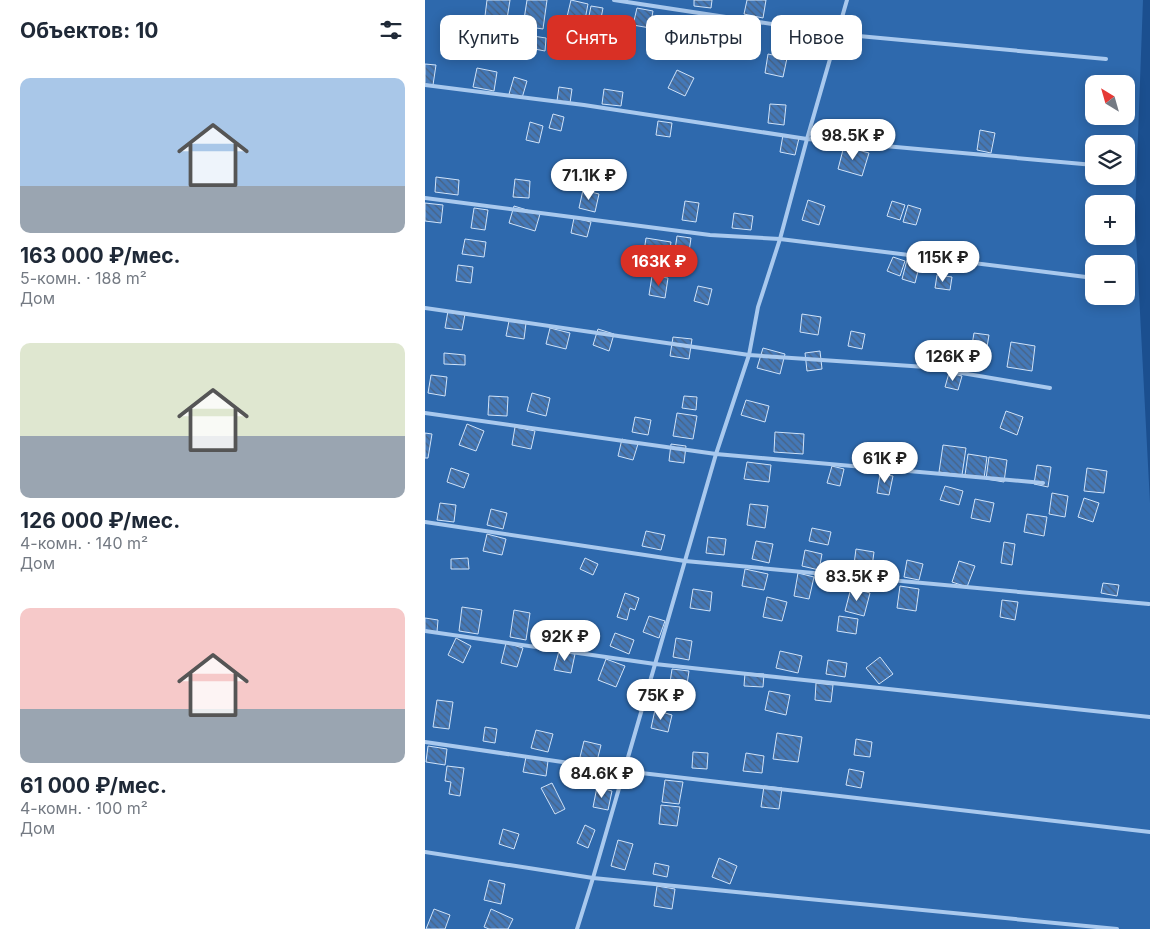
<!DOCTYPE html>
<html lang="ru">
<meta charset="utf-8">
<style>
:root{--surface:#fff;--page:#f2f2f3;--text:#1f2937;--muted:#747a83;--accent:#d93025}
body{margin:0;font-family:Inter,sans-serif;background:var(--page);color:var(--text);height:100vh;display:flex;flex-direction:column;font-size:19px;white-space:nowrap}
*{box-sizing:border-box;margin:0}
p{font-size:16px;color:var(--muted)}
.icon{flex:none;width:28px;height:28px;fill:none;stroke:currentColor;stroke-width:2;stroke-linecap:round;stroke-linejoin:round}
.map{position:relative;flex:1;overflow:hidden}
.panel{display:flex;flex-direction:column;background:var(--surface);width:425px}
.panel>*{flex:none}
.top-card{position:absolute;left:15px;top:15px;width:475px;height:45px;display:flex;gap:10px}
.needle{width:32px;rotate:323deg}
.tools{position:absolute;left:660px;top:75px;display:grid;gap:10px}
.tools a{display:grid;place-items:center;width:50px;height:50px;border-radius:10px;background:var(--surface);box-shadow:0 2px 12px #0003;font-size:25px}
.price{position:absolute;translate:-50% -42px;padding:0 11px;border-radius:18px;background:#fff;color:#222;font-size:16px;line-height:32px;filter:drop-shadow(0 1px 2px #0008)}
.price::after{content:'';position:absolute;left:50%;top:30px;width:15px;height:11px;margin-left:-8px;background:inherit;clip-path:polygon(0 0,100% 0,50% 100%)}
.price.active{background:var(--accent);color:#fff}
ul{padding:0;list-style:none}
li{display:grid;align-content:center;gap:10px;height:265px;padding:0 20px}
li span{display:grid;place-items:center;height:155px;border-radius:10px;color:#555}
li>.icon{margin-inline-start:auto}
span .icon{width:90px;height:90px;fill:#fffc;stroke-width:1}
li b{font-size:21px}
h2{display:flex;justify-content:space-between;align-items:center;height:60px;padding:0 20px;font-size:21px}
.tag{padding:0 18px;border-radius:10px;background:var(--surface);box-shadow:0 2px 12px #0003;font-size:18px;line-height:45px}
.tag.active{background:var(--accent);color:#fff}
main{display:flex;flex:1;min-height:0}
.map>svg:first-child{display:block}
.garden{fill:#2e69ad;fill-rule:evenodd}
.building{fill:url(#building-back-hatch);stroke:#cfe3fa}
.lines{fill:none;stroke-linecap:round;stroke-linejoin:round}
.service{stroke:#a9c9ee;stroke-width:4}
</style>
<main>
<section class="panel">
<h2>Объектов: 10<svg class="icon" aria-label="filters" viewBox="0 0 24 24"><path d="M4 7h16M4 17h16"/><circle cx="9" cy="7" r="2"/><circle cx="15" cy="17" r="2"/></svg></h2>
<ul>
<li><span style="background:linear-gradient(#a9c7e8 70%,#9aa5b1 0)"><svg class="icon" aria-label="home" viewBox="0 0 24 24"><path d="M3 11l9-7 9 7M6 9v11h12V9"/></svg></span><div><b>163 000 ₽/мес.</b><p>5-комн. · 188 m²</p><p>Дом</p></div></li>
<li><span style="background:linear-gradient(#dfe7d0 60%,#9aa5b1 0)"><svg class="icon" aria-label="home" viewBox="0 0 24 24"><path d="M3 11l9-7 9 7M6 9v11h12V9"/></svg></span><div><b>126 000 ₽/мес.</b><p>4-комн. · 140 m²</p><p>Дом</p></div></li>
<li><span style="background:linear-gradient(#f6c9c9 65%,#9aa5b1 0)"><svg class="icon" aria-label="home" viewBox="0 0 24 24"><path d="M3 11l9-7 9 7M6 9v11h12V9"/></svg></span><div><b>61 000 ₽/мес.</b><p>4-комн. · 100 m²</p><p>Дом</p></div></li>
</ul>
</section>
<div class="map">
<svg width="725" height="929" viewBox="0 0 725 929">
<defs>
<pattern id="building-back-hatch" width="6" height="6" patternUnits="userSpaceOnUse" patternTransform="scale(1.25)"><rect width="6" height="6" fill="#4478b7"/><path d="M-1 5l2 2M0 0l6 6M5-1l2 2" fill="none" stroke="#486282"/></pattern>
</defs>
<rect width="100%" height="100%" fill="#1b4f8f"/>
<path class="garden" d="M0 0H718L710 217 725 503V929H0ZM669 84H701V116H669ZM669 144H701V176H669ZM669 204H701V236H669ZM669 264H701V296H669Z"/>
<g class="building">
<polygon points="62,0 85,0 82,19 60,16"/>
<polygon points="102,0 122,0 118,29 98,26"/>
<polygon points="146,0 163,4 159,25 141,21"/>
<polygon points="269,0 287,0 286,8 269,6"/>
<polygon points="322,0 341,0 338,18 319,14"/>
<polygon points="166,6 178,8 174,29 162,26"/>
<polygon points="212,8 228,11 225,28 208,25"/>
<polygon points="263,16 288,19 285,39 260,36"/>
<polygon points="290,20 309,23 306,42 287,40"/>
<polygon points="79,32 97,35 95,46 77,43"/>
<polygon points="101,35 121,38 120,51 99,47"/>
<polygon points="343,54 362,58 358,77 340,73"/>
<polygon points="0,64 11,65 8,85 0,84"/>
<polygon points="52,68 72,72 69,91 48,87"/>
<polygon points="252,70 269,78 260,96 243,88"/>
<polygon points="89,77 102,81 97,98 84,94"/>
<polygon points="134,87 147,89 145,103 132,101"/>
<polygon points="179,89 198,92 196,106 177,104"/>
<polygon points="345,104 361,105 359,125 343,123"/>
<polygon points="128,114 139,117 136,131 124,128"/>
<polygon points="233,121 247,123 245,137 231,135"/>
<polygon points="105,122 118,126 114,143 101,140"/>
<polygon points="555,130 570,133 566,153 552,150"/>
<polygon points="358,135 374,138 370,155 355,152"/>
<polygon points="419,146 444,153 437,176 413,169"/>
<polygon points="11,177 34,180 33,195 10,192"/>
<polygon points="90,179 105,181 104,198 88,197"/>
<polygon points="158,190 174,194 170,212 154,208"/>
<polygon points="383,200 400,206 394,225 377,220"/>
<polygon points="260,201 274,203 271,222 257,220"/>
<polygon points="467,201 480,205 475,220 462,216"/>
<polygon points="0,203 18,205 16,223 0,221"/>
<polygon points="483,205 496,209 491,225 478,222"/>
<polygon points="89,206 115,214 110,231 84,223"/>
<polygon points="49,208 63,210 60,230 46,228"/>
<polygon points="309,213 328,216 326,230 307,228"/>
<polygon points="149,218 166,222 162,237 146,233"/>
<polygon points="252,236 266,238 264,252 250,250"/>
<polygon points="221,238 246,242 242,269 217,265"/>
<polygon points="40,239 61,242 59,257 37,254"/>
<polygon points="468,257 480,261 475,276 462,271"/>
<polygon points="482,260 495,263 490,283 477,279"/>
<polygon points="33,265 48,267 46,283 31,281"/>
<polygon points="512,275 527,277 525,290 510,288"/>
<polygon points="227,276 243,278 240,298 224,295"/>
<polygon points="273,286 287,289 283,305 269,301"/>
<polygon points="23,311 40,314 37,330 20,328"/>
<polygon points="377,314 396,317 393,335 375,332"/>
<polygon points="84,321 101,323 99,339 81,336"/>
<polygon points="125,328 145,333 141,349 121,344"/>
<polygon points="173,329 189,334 184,351 168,345"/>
<polygon points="426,331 440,334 437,349 423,346"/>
<polygon points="549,333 564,335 561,353 546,351"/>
<polygon points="248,337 267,339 264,359 245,356"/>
<polygon points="586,342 610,346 607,371 582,367"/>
<polygon points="338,348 360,354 355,374 332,368"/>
<polygon points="395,351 397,369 382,371 380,353"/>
<polygon points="19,353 40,355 40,365 19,364"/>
<polygon points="524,373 537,376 533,390 520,387"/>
<polygon points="6,375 22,377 20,396 3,393"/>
<polygon points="107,393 125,398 121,416 102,411"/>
<polygon points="64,396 83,397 82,416 63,415"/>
<polygon points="259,396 272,397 271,410 257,408"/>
<polygon points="321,400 344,406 340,422 316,415"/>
<polygon points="581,411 598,417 592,435 575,428"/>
<polygon points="252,413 272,416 268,439 248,436"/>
<polygon points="210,417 226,420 223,435 207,432"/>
<polygon points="42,424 59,431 51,451 34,445"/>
<polygon points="90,427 110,431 106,449 87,445"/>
<polygon points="350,432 379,434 378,454 349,452"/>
<polygon points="0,433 7,434 3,458 0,458"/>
<polygon points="197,439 213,444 208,460 193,456"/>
<polygon points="246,444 261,446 259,463 244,461"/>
<polygon points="518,445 541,448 537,475 514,472"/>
<polygon points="465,450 479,452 476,466 462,464"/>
<polygon points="435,451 453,455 450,469 433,466"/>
<polygon points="543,454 562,457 559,478 540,475"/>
<polygon points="564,457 582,460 579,482 561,479"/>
<polygon points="322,462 346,465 344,482 319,479"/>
<polygon points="612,465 626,467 623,487 609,484"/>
<polygon points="407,466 419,469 415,486 402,483"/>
<polygon points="26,468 44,474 39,488 22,482"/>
<polygon points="662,468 682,471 679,493 659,491"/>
<polygon points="455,474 468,476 464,495 452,493"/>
<polygon points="520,486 538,491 534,505 515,500"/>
<polygon points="627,493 643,496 640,517 624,514"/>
<polygon points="659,498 674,503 668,522 653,517"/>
<polygon points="550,499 569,503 565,522 546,518"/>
<polygon points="15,503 31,505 29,522 12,520"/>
<polygon points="325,504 343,506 340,528 322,525"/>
<polygon points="66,509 82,513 78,529 62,525"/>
<polygon points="602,514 622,517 619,536 599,532"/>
<polygon points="387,528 406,532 403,545 384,541"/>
<polygon points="221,531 240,535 236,550 217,546"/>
<polygon points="62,534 81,539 77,555 58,551"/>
<polygon points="283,537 301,539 299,555 281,553"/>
<polygon points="331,541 348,544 344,563 327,559"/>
<polygon points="579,542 590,544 587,565 576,563"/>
<polygon points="431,549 449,552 446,574 428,572"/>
<polygon points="380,550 397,554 394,570 377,566"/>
<polygon points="43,558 44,569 26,569 26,559"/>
<polygon points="160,558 173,564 168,575 155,569"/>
<polygon points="482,560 498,564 494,580 479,577"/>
<polygon points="534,561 550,566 542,587 527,582"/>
<polygon points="320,569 343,574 339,590 317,586"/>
<polygon points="373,573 389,577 384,599 369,596"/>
<polygon points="678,583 694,585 692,596 676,593"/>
<polygon points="475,586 494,589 491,611 472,608"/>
<polygon points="426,588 445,593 439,616 420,611"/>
<polygon points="268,589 287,592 285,611 265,608"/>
<polygon points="200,593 214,598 210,610 205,608 202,620 192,617"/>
<polygon points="342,597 362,602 357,621 338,617"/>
<polygon points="577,600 593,602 590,620 575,617"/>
<polygon points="37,607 57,610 53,634 34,631"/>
<polygon points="89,610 105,613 101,640 85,637"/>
<polygon points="224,616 240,621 234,638 218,632"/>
<polygon points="414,616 433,619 431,634 412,631"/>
<polygon points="0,618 13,620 12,632 0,630"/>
<polygon points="139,625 158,628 155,647 136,643"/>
<polygon points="190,633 209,640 204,654 185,646"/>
<polygon points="31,638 46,646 38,663 23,655"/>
<polygon points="251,638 267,641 264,660 248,657"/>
<polygon points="81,643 98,648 92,667 76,663"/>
<polygon points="134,651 150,654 146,673 129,670"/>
<polygon points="355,651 377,656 373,673 351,668"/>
<polygon points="455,657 468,674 454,684 441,668"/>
<polygon points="181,659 200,666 191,687 173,680"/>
<polygon points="403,660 422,663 420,677 401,674"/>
<polygon points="247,669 264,671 261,691 244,689"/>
<polygon points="320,673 339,674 338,687 319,686"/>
<polygon points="391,683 408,685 406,702 390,700"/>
<polygon points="344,691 365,695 361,715 340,710"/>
<polygon points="12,700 28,702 24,729 8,727"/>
<polygon points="230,710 247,715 243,732 226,728"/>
<polygon points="60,727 72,729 70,743 58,741"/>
<polygon points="111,730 128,734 123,752 106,748"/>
<polygon points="352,733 377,737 373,762 348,759"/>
<polygon points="431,739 447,742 445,757 429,755"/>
<polygon points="159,741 176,745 172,761 155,757"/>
<polygon points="3,746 22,749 20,765 1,762"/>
<polygon points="268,752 283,753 282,769 267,768"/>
<polygon points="321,753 339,756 337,773 318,771"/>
<polygon points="101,757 123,761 121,776 98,772"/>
<polygon points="151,765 166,768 162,788 147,785"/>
<polygon points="22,766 39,768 35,796 24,794 26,782 20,781"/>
<polygon points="424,769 439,772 436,788 421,785"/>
<polygon points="240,780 258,782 254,804 237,802"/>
<polygon points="127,783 140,809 130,814 116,788"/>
<polygon points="339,786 357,788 354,809 336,807"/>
<polygon points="172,787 187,791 183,810 168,807"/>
<polygon points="236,805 255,807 252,826 234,824"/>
<polygon points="160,825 170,830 163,848 152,843"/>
<polygon points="78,829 94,834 89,849 74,844"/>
<polygon points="193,840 208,844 200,870 186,866"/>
<polygon points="294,858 312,866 305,884 287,877"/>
<polygon points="230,863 244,866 242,877 228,874"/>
<polygon points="64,880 80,884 76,904 59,900"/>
<polygon points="232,886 250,889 247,909 229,906"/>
<polygon points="9,909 25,915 20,929 1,929"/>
<polygon points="66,909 88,919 83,929 64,929 59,927"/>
</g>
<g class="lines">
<g class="service">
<polyline points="189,0 412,34 681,59"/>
<polyline points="0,85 159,105 382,139 669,165"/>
<polyline points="0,198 285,235 355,239 661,277"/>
<polyline points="0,308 324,355 501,367 625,388"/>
<polyline points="0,413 291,454 618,483"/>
<polyline points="0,522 260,561 724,604"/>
<polyline points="0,631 230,664 725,717"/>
<polyline points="0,742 199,771 725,832"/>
<polyline points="0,852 168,878 692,929"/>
<polyline points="152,929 168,878 291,454 324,355 333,307 355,239 382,139 422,0"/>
</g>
</g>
</svg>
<div class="tools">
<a><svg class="needle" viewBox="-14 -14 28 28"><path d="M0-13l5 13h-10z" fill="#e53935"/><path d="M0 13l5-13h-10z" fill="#747a83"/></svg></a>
<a><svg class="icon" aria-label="layers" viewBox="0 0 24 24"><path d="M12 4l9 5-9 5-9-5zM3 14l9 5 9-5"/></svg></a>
<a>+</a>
<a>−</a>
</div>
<b class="price" style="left:428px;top:161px">98.5K ₽</b>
<b class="price" style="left:164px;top:201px">71.1K ₽</b>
<b class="price" style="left:518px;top:283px">115K ₽</b>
<b class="price active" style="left:234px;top:287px">163K ₽</b>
<b class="price" style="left:528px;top:382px">126K ₽</b>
<b class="price" style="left:460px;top:484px">61K ₽</b>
<b class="price" style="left:432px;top:602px">83.5K ₽</b>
<b class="price" style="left:140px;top:662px">92K ₽</b>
<b class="price" style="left:236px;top:721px">75K ₽</b>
<b class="price" style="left:177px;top:799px">84.6K ₽</b>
<div class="top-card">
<a class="tag">Купить</a>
<a class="tag active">Снять</a>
<a class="tag">Фильтры</a>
<a class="tag">Новое</a>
</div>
</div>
</main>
